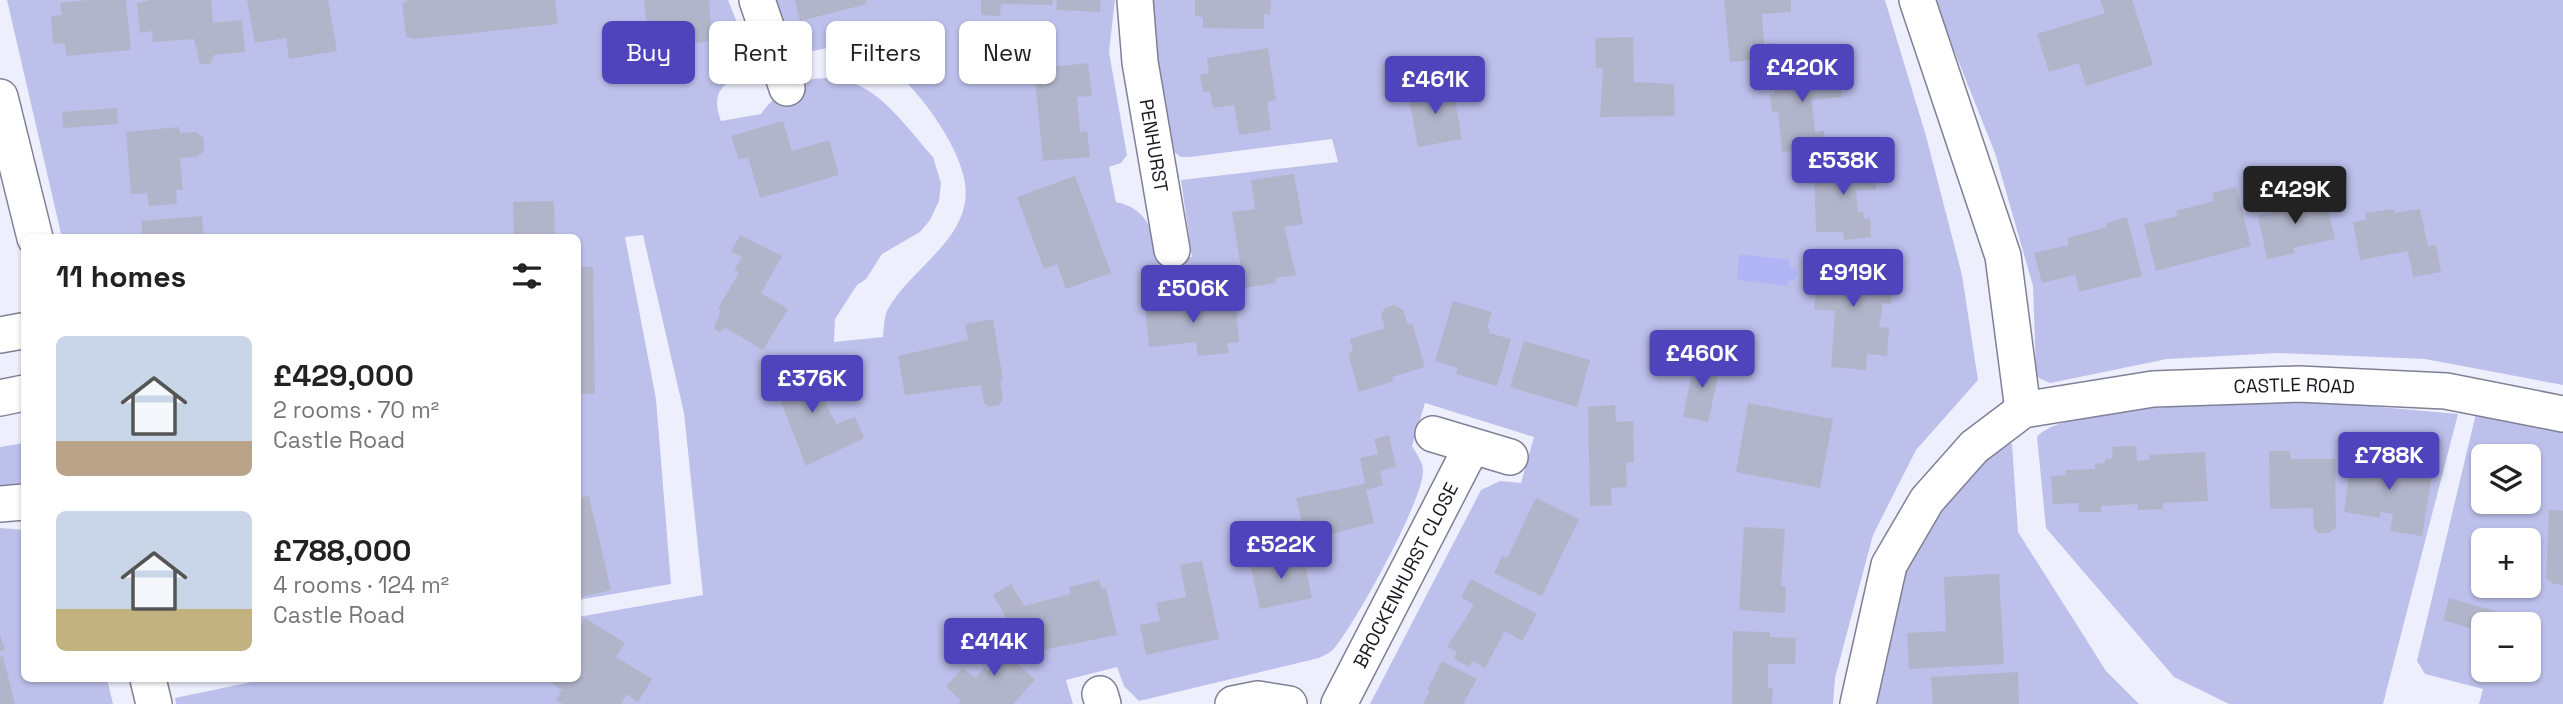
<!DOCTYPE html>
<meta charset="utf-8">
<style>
:root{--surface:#fff;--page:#f2f2f2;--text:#222;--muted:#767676;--accent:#4f44bb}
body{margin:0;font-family:"Space Grotesk",sans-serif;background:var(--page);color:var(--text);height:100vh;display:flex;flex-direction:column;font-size:26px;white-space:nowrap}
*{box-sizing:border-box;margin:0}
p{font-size:23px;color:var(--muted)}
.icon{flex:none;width:38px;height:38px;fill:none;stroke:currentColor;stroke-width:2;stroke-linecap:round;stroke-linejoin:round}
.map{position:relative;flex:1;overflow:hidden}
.drawer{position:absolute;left:21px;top:234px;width:560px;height:448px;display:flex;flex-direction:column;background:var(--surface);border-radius:10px;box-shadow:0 2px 5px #0004}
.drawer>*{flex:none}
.banner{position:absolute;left:602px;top:21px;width:665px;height:63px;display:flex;gap:14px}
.buttons{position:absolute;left:2471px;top:444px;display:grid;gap:14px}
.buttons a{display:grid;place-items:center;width:70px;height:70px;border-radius:10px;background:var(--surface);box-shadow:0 2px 5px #0004;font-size:35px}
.price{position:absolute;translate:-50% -60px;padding:0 16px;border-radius:7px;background:var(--accent);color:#fff;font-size:23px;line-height:46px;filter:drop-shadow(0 2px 4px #0008)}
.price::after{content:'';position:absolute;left:50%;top:42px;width:21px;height:16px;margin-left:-10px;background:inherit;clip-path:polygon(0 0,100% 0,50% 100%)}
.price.selected{background:#222;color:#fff}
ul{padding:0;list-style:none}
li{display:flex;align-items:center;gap:21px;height:175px;padding:0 35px}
li span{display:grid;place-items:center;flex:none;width:196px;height:140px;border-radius:10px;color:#555}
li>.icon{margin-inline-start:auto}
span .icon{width:84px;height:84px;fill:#fffc;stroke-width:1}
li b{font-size:30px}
h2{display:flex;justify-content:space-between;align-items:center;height:84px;padding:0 35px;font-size:30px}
.chip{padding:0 24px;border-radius:10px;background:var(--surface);box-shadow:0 2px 5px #0004;font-size:24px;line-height:63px}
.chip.selected{background:var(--accent);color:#fff}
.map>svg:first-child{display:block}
.green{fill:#bdc0eb;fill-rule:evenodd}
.water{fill:#b1b5f6}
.building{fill:#b2b4ca}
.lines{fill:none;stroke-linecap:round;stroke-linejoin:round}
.minor-casing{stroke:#7e8095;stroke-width:38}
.minor{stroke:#fff;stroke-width:35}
.labels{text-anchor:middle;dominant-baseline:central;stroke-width:5;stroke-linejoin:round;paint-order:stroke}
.street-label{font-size:19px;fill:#191921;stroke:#fff}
</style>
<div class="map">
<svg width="2563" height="704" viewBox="0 0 2563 704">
<rect width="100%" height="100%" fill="#eeeffd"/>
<g class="green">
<path d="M7 0H728L750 55C742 87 705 78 721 121L761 114C787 77 833 66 872 93 895 109 914 136 933 157L941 183 939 201 930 220 920 232 882 254 866 279 857 285 835 319 834 342 883 337C884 329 884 318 887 311 909 268 973 239 965 183 959 138 895 53 850 45 832 42 811 59 793 46 781 38 775 14 769 0H1115L1109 52 1127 155 1121 163 1109 167 1116 202C1147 208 1154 232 1159 260L1192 257 1181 180 1338 162 1332 139 1190 157H1181L1174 152 1155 40 1153 0H1885L1926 136 1962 275 1978 380 1916 450 1873 535 1835 678 1833 704H1370L1481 490 1500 481 1521 483 1534 437 1425 403 1412 446C1416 453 1423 462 1423 470 1425 497 1356 622 1336 646 1332 652 1325 655 1319 658L1139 701 1124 686 1117 667 1066 680 1073 704H176L175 698 265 679H578V617L703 595 684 413 643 235 625 237 656 399 671 584 578 600V238H62Z"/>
<polygon points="1934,0 2563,0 2563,385 2425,359 2278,353 2167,359 2050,383 2039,378 2036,372 2033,286 1995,153"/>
<path d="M2261 402 2346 404 2458 414 2383 704H2229L2174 677 2046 528 2037 437C2060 407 2219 404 2261 402Z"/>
<path d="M2478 405 2563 425V704H2479L2483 689 2425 674 2417 661ZM2483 457H2529V502H2483ZM2483 541H2529V586H2483ZM2483 625H2529V670H2483Z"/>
<polygon points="24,443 24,495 0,495 0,447"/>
<polygon points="2002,443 2012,444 2018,532 2106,671 2139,704 1871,704 1898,568 1935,506"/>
<polygon points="0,528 24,530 24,679 107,679 113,704 0,704"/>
</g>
<polygon class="water" points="1739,254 1790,260 1789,267 1796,270 1797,276 1793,281 1789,280 1788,286 1737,280"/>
<g class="building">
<polygon points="88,0 126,0 131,50 66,56 65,43 53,44 51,16 62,15 60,3"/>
<polygon points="151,0 211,0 213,23 242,20 245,52 214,55 210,64 200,64 194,39 153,42 152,31 140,33 137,3"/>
<polygon points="247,0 328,0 337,51 289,59 286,38 255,43"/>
<polygon points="410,0 555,0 558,24 415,39 406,37 402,3"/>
<polygon points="644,0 709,0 712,41 686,44 685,31 647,34"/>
<polygon points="795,0 866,0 867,4 800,21"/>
<polygon points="981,0 1053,0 1052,5 1001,4 1000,16 981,15"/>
<polygon points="1057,0 1101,0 1100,12 1056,10"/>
<polygon points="1195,0 1271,0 1270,15 1264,14 1264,29 1203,28 1203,17 1195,16"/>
<polygon points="1724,0 1791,0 1791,12 1762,14 1764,44 1775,43 1776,58 1730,62"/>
<polygon points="2100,0 2132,0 2153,65 2086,86 2079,63 2049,72 2037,34 2105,13"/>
<polygon points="1633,37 1634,82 1674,84 1675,116 1600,117 1603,68 1596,68 1595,38"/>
<polygon points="1268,48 1276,100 1267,102 1271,130 1239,135 1234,105 1213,108 1210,91 1203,92 1200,75 1209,73 1207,58"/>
<polygon points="1088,63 1092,96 1077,97 1080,132 1087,131 1090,157 1043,161 1034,69"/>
<polygon points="1813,64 1814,70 1830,68 1831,75 1840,74 1842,97 1812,100 1815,132 1824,130 1825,148 1782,152 1778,111 1772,112 1770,94 1775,94 1772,68"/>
<polygon points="1452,84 1462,139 1418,147 1408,92"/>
<polygon points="117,108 118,124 63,128 62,112"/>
<polygon points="783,121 792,151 829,140 839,175 760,198 748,157 739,160 731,136"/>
<polygon points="179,127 180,133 196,132 204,138 204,151 196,157 180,158 183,190 176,190 177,204 149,206 147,193 131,194 126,132"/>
<polygon points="1873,158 1876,189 1856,191 1858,212 1863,212 1864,219 1870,218 1871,237 1844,240 1843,232 1816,232 1814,174 1818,173 1817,163"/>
<polygon points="1294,174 1303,224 1284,227 1296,275 1275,278 1276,283 1244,288 1232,212 1255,209 1251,180"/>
<polygon points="1075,176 1111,273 1066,289 1057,264 1044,269 1017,197"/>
<polygon points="2236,187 2251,246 2156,271 2144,224 2177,216 2176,211 2214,201 2212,193"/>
<polygon points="2326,198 2335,239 2293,248 2295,253 2267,259 2258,215 2272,212 2270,205"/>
<polygon points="554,201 555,238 514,238 513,202"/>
<polygon points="2394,209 2394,213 2420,209 2428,246 2436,245 2441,272 2413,277 2408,251 2360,260 2353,222 2366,220 2365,213"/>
<polygon points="202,216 204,238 143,238 141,221"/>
<polygon points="2127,217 2142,276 2079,292 2075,275 2042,283 2034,253 2069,245 2067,238 2107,227 2106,223"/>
<polygon points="740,235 782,256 761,293 788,309 763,350 726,328 719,332 714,328 721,310 718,308 739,273 734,270 742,257 731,251"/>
<polygon points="1822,251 1859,254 1858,271 1871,271 1871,279 1892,281 1891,304 1883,303 1879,327 1889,328 1887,356 1867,354 1866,370 1831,367 1835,311 1814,309"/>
<polygon points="578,267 593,267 595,394 578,394"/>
<polygon points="1221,297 1222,306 1236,305 1239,342 1227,343 1229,353 1198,356 1196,342 1149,347 1145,304"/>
<polygon points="1453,301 1492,312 1487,328 1490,329 1489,333 1511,339 1497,386 1456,374 1458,368 1435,361"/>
<polygon points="1394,305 1403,310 1408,325 1412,323 1425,367 1392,377 1394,381 1359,392 1348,353 1353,352 1350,339 1385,328 1381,314 1385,308"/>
<polygon points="993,319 1003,380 1000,381 1003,400 999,405 988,407 984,403 981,385 905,395 898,356 968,340 965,324"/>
<polygon points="1524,341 1590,360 1577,407 1510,387"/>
<polygon points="1695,358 1721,363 1708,422 1683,417"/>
<polygon points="804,359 836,424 855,417 864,438 806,466 770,374"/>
<polygon points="1748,403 1833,419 1820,488 1736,472"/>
<polygon points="1615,405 1616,422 1633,421 1634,462 1626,463 1627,487 1611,488 1612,505 1590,506 1588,407"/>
<polygon points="1389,435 1396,467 1380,471 1383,485 1366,490 1374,523 1306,540 1296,498 1365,484 1360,458 1378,454 1374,439"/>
<polygon points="2136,446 2137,461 2149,460 2149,455 2205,452 2208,501 2163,503 2163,509 2138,510 2138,504 2101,506 2101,512 2079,512 2078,503 2053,504 2051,476 2066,475 2066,470 2095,469 2095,464 2105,463 2105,459 2113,458 2112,447"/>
<polygon points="2269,451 2290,451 2291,459 2335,459 2336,528 2329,533 2318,533 2314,528 2313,508 2270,509"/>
<polygon points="2364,452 2384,455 2383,460 2433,468 2422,536 2390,531 2393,514 2380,512 2380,518 2344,512 2351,460 2357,462 2357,455 2363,457"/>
<polygon points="589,496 611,590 578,598 578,498"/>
<polygon points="1536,498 1579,519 1542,596 1494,573 1502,556 1507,558"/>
<polygon points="2549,510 2563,511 2563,585 2553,584 2546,578"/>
<polygon points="1744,527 1785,529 1781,586 1786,586 1785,613 1739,610"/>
<polygon points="1303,553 1312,598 1260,609 1250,564"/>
<polygon points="1202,561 1219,639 1146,655 1140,625 1160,621 1156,603 1186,597 1180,565"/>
<polygon points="1999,574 2004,664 1909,669 1907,633 1946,631 1944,577"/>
<polygon points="1471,579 1537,614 1522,641 1505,631 1485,668 1472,661 1469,667 1454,659 1457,652 1447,647 1474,605 1461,597"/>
<polygon points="1099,580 1102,589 1106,588 1117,635 1033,652 1032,647 1025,649 993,595 1011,584 1024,606 1071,594 1069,587"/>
<polygon points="2449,598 2512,616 2510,625 2483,625 2483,632 2443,620"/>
<polygon points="585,618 625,643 616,657 652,679 638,702 626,694 621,704 563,704 556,700 562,690 546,679 578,679 578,630"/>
<polygon points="1001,628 1019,646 1009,656 1035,680 1013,704 958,704 961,701 946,686 963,668 975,678 984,668 988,671 1003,655 989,641"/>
<polygon points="1733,631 1770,632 1770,637 1796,638 1795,664 1768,664 1768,688 1773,688 1772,704 1732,704"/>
<polygon points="0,634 5,650 0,651"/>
<polygon points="3,656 15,704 0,704 0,657"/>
<polygon points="1442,661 1477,679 1463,704 1423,704 1430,691 1427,690"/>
<polygon points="2018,672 2019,704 1933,704 1931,677"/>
</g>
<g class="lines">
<defs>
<g id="minor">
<polyline points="757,0 787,88"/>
<path id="s1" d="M1135 0 1140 62 1172 250"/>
<polyline points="1917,0 2003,256 2023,410"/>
<polyline points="0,97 35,238"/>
<polyline points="0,335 22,331"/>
<polyline points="0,398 24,393"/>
<polyline points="1433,434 1510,457"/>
<polyline points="0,504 24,502"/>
<polyline points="148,679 154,704"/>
<polyline points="1100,694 1103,704"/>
<polyline points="1233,704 1258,699 1289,704"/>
<path id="s2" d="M1339 704 1472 446"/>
<path id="s3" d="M1858 704 1889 565 1927 500 1974 447 2023 410 2153 389 2299 384 2446 391 2563 414"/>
</g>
</defs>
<use href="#minor" class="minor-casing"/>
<use href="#minor" class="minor"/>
</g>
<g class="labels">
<g class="street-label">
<text stroke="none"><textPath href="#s1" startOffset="147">PENHURST</textPath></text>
<text stroke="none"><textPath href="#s3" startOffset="623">CASTLE ROAD</textPath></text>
<text stroke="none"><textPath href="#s2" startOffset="145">BROCKENHURST CLOSE</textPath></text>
</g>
</g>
</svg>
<div class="buttons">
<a><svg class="icon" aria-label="layers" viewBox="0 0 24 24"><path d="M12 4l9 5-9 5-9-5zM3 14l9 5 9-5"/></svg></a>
<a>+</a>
<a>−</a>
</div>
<b class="price" style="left:1802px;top:104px">£420K</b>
<b class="price" style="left:1435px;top:116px">£461K</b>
<b class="price" style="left:1843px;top:197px">£538K</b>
<b class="price selected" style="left:2295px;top:226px">£429K</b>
<b class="price" style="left:1853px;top:309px">£919K</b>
<b class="price" style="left:1193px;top:325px">£506K</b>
<b class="price" style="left:1702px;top:390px">£460K</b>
<b class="price" style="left:812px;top:415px">£376K</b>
<b class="price" style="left:2389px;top:492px">£788K</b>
<b class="price" style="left:1281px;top:581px">£522K</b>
<b class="price" style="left:994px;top:678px">£414K</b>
<div class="banner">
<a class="chip selected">Buy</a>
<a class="chip">Rent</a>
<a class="chip">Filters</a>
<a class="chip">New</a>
</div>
<section class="drawer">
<h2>11 homes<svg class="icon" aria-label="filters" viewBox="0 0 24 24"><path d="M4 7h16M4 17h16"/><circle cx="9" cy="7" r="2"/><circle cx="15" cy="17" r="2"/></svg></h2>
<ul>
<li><span style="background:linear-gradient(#c9d6e8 75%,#b9a48a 0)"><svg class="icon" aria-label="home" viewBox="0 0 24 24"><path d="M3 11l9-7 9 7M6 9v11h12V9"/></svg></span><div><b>£429,000</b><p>2 rooms · 70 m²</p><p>Castle Road</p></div></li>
<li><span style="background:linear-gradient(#c9d6e8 70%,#c2b280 0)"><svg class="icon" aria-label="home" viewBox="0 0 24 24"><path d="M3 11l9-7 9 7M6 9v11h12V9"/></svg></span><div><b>£788,000</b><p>4 rooms · 124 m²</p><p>Castle Road</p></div></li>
</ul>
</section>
</div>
